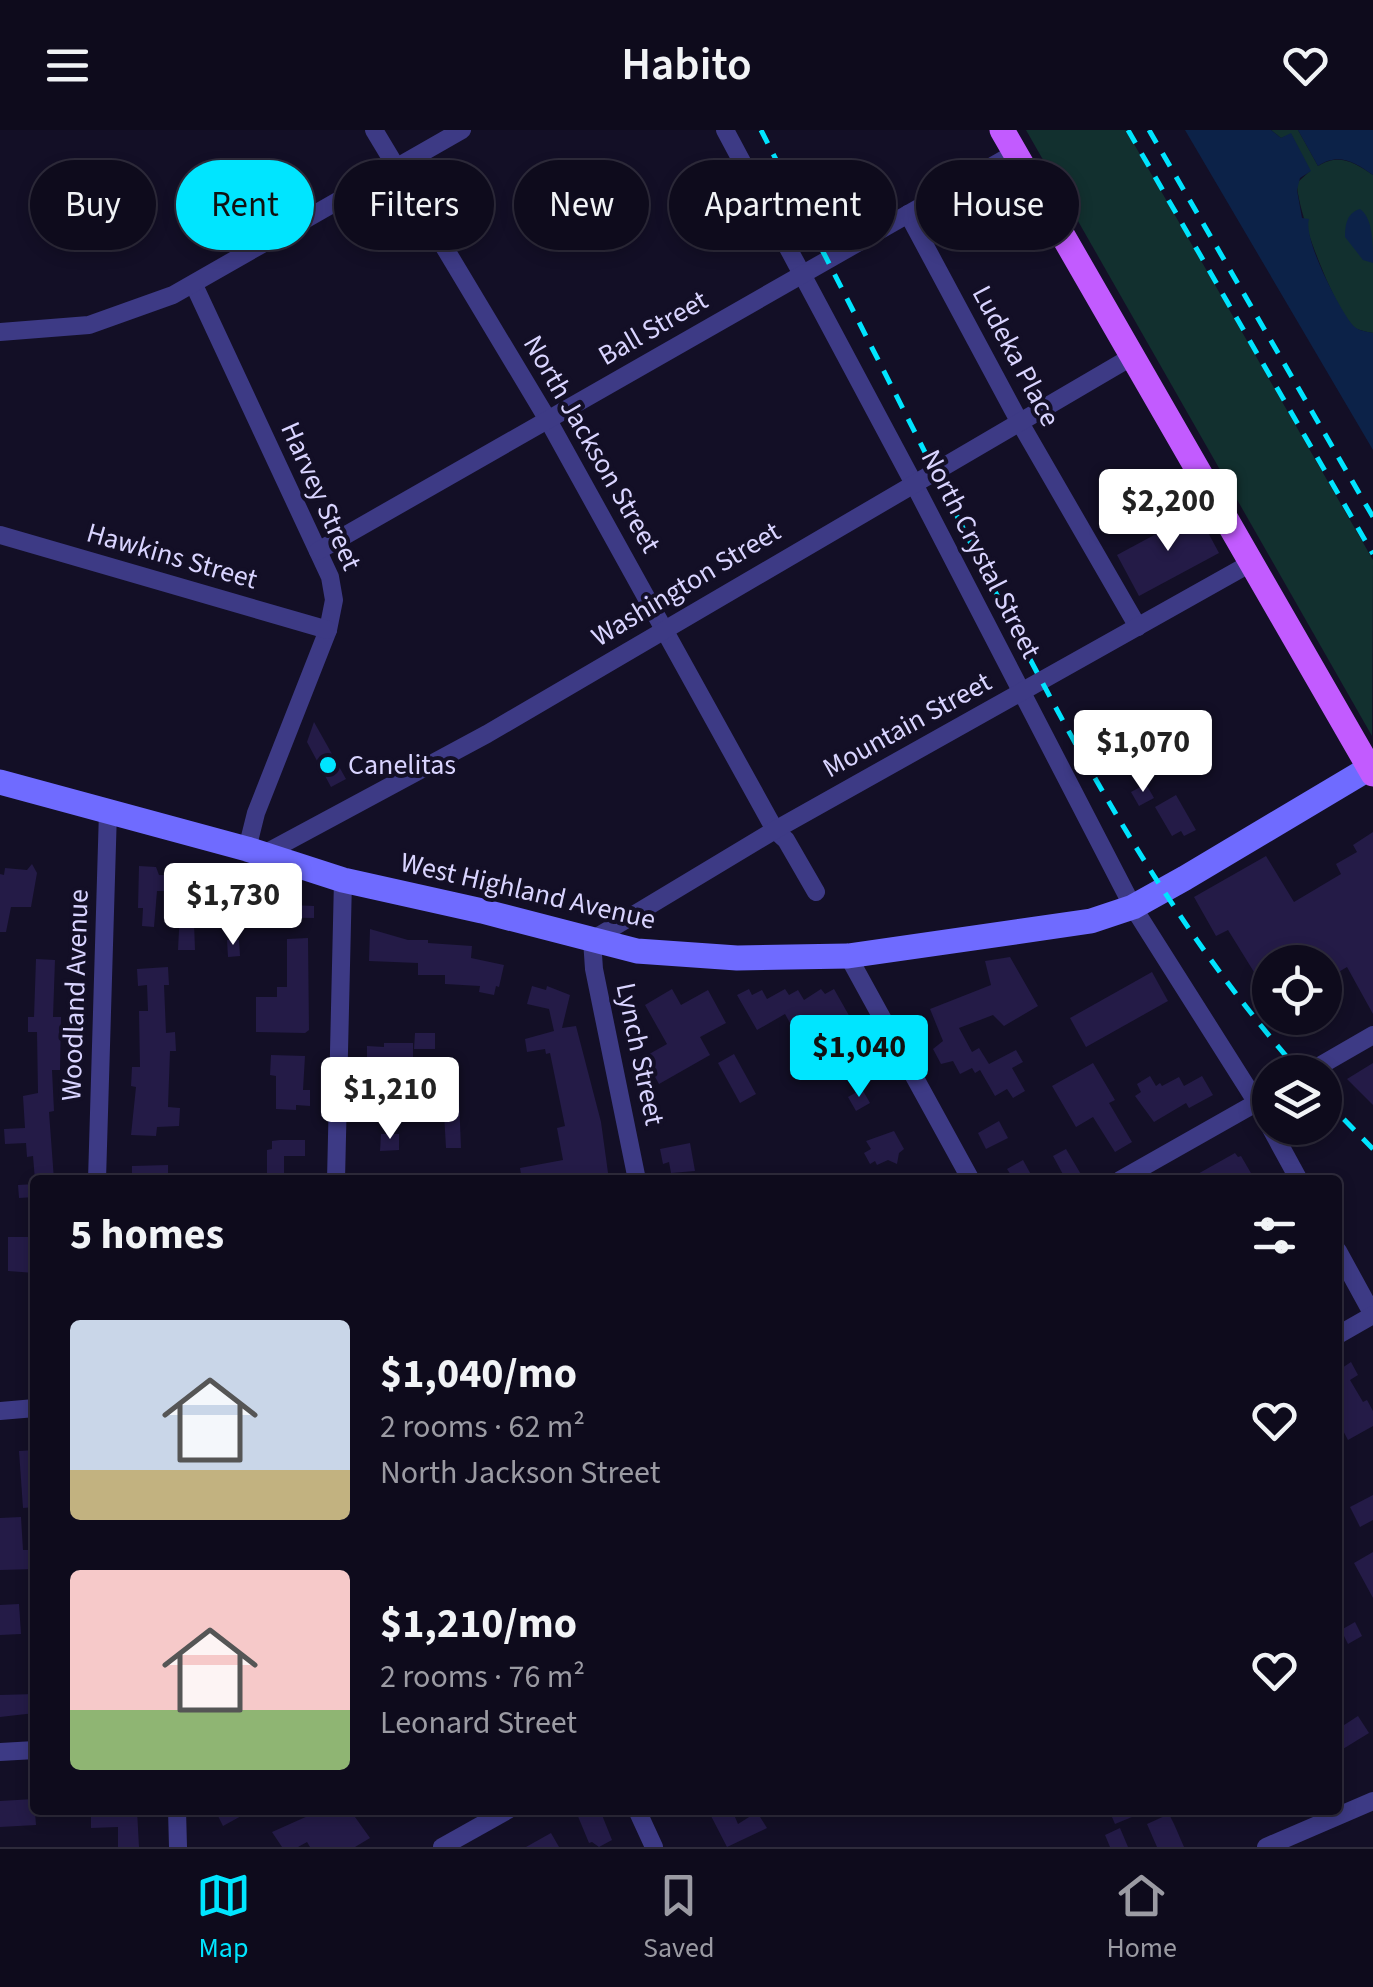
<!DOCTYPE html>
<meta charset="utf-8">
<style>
:root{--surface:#0e0b1c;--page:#1c1929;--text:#f1f3f6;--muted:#9b9ba3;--line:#2e2b3b;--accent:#00e5ff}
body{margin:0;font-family:"Source Sans 3",sans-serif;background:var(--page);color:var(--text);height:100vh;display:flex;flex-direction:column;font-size:38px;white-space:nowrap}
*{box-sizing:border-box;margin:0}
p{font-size:32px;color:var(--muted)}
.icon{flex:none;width:55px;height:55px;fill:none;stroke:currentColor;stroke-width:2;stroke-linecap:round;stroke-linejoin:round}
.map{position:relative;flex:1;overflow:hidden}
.details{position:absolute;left:30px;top:1045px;width:1312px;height:640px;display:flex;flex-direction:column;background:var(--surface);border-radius:10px;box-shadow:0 5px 15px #0003,0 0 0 2px var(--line)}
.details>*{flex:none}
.banner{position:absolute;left:30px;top:30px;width:1315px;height:90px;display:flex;gap:20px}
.buttons{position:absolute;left:1252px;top:815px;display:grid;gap:20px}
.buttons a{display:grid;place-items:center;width:90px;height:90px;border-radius:50%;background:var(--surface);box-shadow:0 5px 15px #0003,0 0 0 2px var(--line);font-size:50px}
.price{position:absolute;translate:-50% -85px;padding:0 22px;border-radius:10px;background:#fff;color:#222;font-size:32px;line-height:65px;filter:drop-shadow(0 2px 5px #0008)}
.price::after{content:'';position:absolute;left:50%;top:60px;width:30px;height:22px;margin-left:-15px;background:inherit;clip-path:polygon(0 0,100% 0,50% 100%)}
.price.on{background:var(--accent);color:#111}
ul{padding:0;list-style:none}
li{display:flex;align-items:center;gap:30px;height:250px;padding:0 40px}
li span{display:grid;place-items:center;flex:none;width:280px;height:200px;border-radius:10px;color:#555}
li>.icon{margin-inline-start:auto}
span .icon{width:120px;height:120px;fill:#fffc;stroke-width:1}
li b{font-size:42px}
h2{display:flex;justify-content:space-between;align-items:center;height:120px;padding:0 40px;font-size:42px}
.chip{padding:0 35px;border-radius:45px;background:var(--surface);box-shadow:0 5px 15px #0003,0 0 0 2px var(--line);font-size:35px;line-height:90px}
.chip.on{background:var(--accent);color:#111}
header{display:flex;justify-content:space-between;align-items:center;height:130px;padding:0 40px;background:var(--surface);font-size:45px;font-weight:600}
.dock{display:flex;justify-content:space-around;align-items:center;height:140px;border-top:2px solid var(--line);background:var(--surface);font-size:28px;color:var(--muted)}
.dock a{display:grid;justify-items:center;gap:5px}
.dock .on{color:var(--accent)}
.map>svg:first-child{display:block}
.green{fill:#12302f}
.water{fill:#0c2248}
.building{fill:#241b47}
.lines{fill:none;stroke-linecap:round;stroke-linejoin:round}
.minor{stroke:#3d3a85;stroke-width:18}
.secondary{stroke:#6f6bff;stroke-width:25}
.primary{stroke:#c25bff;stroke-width:25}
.rail{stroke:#00e5ff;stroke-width:5;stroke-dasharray:15 12;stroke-linecap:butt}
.poi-dot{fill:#00e5ff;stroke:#130f26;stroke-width:4}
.labels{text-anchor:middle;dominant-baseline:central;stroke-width:8;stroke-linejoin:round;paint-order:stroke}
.street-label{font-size:28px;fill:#d9d4ff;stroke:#130f26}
.poi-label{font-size:28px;fill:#d9d4ff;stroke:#130f26;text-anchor:start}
</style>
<header><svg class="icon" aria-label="menu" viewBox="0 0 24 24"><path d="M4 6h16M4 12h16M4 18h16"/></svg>Habito<svg class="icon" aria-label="heart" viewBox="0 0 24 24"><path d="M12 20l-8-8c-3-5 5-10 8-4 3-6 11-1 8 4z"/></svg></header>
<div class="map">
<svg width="1373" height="1717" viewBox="0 0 1373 1717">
<rect width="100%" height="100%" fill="#130f26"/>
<g class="green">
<polygon points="1026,0 1126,0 1373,430 1372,606"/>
<path d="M1271 0H1298L1318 36C1339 23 1354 32 1373 45V203C1371 203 1359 200 1357 199 1336 187 1296 78 1297 53L1310 41 1291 4 1281 8Z"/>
</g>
<g class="water">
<path d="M1185 0H1271L1281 8 1291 3 1311 41 1300 48 1297 60 1302 88 1309 89C1303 109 1338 176 1351 193 1357 201 1364 201 1373 203V320Z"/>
<path d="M1298 0H1373V45C1355 32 1338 22 1318 36Z"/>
<path d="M1360 79C1373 88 1373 114 1373 133L1363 130 1345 107C1345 94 1347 83 1360 79Z"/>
</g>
<g class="building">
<polygon points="1197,382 1219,423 1139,466 1117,425"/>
<polygon points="314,592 346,649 331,657 307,612"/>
<polygon points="1146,654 1154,668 1139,676 1131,662"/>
<polygon points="1176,665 1196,700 1184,706 1181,701 1172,706 1155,677"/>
<polygon points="1373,702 1373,884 1347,837 1325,850 1325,832 1285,832 1280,824 1254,842 1228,800 1216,806 1194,767 1266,726 1294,772 1341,744 1336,734 1357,722 1353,715"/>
<polygon points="32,734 37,743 31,777 11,777 6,802 0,802 0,744 4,745 5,738 27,740"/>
<polygon points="139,736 156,737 159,745 204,746 204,757 237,757 237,762 250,762 250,766 292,766 292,775 314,776 314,788 204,786 203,792 194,792 195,820 178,820 181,761 157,761 154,797 142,796 143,778 138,778"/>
<polygon points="370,799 408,810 428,810 428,813 472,816 471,828 504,835 499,857 496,856 494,865 479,862 480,856 445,854 445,845 418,845 418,833 369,831"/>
<polygon points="308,808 309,900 305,903 256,902 256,867 277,867 277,857 287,857 287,809"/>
<polygon points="227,810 239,810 240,826 228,827"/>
<polygon points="1010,827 1038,876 1004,896 993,885 959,898 972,922 979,918 989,934 1016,920 1023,932 1012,938 1025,961 1013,968 1007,959 995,966 980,940 975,943 972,938 960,944 953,931 941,934 933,919 943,911 930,879 991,855 985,831"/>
<polygon points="36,829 55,830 53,887 61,887 60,940 52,940 54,981 49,982 54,1050 35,1050 33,1026 27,1027 26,1013 5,1014 4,999 25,998 23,966 38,963 37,902 28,902 28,887 34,887"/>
<polygon points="168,837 169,855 164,855 166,903 175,902 176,921 170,921 168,977 180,978 179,996 157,997 156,1006 131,1005 136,957 131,956 132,937 140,937 139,881 148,881 147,855 138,856 137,839"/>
<polygon points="1152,842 1168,871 1086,917 1070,888"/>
<polygon points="532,856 546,860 547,856 570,865 562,898 576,896 601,992 609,1050 522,1050 520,1038 563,1030 557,998 565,996 550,923 546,924 545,919 527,922 525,909 554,901 549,879 527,874"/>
<polygon points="672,859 681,875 708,860 726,893 700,907 710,925 659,954 644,927 667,914 645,875"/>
<polygon points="749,859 752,865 762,860 767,869 785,859 789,865 798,860 804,870 821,859 825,864 834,859 851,889 830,900 822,885 794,900 785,884 757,900 737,865"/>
<polygon points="415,903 435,903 435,919 414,919"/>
<polygon points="384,913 413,913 413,939 367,936 367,916 384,917"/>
<polygon points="734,924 756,964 740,973 718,933"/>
<polygon points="271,925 305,926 303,960 310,960 310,976 296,975 296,980 276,979 276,946 270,945"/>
<polygon points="1093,933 1115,970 1109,973 1132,1012 1115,1022 1093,987 1076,997 1052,956"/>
<polygon points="1373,933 1373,975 1347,949"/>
<polygon points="427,944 458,944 461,1018 446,1018 444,983 439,983 439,964 427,963"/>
<polygon points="1150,946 1156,956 1160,953 1162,956 1179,947 1184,956 1202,946 1213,965 1189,978 1186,973 1154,992 1135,966 1141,962 1137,954"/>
<polygon points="862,959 870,973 856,981 848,967"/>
<polygon points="999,991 1008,1008 986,1019 978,1003"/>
<polygon points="894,1001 904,1019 899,1023 897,1034 888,1030 877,1035 875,1031 870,1034 864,1023 871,1019 866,1011"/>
<polygon points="381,1004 399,1004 399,1020 380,1021"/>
<polygon points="280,1010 305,1010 305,1026 284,1026 284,1050 267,1050 267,1020 272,1019 272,1011"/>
<polygon points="690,1013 695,1041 671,1043 669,1032 663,1034 660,1019"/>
<polygon points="1066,1019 1082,1046 1075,1050 1066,1050 1053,1026"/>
<polygon points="1235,1023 1238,1027 1241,1026 1255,1050 1187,1050"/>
<polygon points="1023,1030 1034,1050 1014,1050 1007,1039"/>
<polygon points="168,1035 168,1050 132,1050 132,1036"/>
<polygon points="35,1054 35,1067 19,1068 18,1055"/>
<polygon points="8,1107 35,1107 35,1143 8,1141"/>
<polygon points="1338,1229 1342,1238 1351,1232 1358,1245 1350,1250 1363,1272 1367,1270 1373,1281 1373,1296 1348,1310 1338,1291"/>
<polygon points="35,1320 35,1377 23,1378 19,1321"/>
<polygon points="1373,1365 1373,1390 1360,1397 1350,1377"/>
<polygon points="21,1387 23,1420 35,1420 35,1439 0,1440 0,1388"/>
<polygon points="1373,1422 1373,1468 1354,1433"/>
<polygon points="19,1474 21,1504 0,1505 0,1475"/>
<polygon points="1355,1492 1362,1506 1348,1514 1341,1500"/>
<polygon points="35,1564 35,1583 0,1587 0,1565"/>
<polygon points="1358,1586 1369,1603 1338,1622 1338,1599"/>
<polygon points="34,1669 36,1695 0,1697 0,1671"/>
<polygon points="103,1680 137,1680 139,1717 118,1717 118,1697 91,1698 91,1682"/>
<polygon points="215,1680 252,1680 223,1696"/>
<polygon points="307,1680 350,1680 370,1708 355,1717 310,1717 307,1712 298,1717 282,1717 272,1702 310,1685"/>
<polygon points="584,1680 600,1680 612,1710 599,1717 592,1712 589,1713 577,1684"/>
<polygon points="719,1680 732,1680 738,1694 757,1682 767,1698 727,1717 710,1684"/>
<polygon points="1109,1680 1149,1680 1115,1694"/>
<polygon points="1169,1684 1174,1694 1184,1717 1157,1717 1147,1694"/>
<polygon points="1120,1698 1128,1717 1110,1717 1105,1705"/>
<polygon points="551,1703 559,1717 526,1717"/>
</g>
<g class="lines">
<g class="minor">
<polyline points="374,0 548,290 775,700 786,710 816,762"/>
<polyline points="725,0 913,352 1133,777 1257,973 1299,1050"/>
<polyline points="908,84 1019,291 1138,497"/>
<polyline points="194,155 330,447 334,470 328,500 256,683 247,719"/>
<polyline points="0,202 89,195 173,165 462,0"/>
<polyline points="0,405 328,500"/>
<polyline points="318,421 1015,23"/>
<polyline points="264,724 487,604 1133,226"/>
<polyline points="848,826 971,1050"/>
<polyline points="1309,942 1373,905"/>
<polyline points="97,1050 108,681"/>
<polyline points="336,1050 343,750"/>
<polyline points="637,1050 594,839 592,810 775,700 1251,433"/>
<polyline points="1120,1050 1270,965"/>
<polyline points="1338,1121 1373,1185"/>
<polyline points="1338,1205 1373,1185"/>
<polyline points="0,1281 35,1278"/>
<polyline points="0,1622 35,1620"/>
<polyline points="177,1680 178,1717"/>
<polyline points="637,1680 654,1717"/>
<polyline points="442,1717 508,1680"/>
<polyline points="1266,1717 1373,1671"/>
</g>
<polyline class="secondary" points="0,652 247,719 343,750 482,781 637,821 737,828 848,826 1091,791 1133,777 1185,748 1373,636"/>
<polyline class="primary" points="1002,0 1373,644"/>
<g class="rail">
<path d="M761 0C826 128 892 256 956 384 1055 581 1154 776 1300 942"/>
<polyline points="1128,0 1373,424"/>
<polyline points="1149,0 1373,387"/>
<polyline points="1325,970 1373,1019"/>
</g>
</g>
<circle class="poi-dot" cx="328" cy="635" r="10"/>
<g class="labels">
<g class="street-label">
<text transform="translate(653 198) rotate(-30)">Ball Street</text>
<text transform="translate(1016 226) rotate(62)">Ludeka Place</text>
<text transform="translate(592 314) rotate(60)">North Jackson Street</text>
<text transform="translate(321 366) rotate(66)">Harvey Street</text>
<text transform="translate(981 424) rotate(63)">North Crystal Street</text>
<text transform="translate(172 426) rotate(16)">Hawkins Street</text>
<text transform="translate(686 454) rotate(-31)">Washington Street</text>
<text transform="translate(907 595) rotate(-29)">Mountain Street</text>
<text transform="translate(528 761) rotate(13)">West Highland Avenue</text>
<text transform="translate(75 865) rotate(-88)">Woodland Avenue</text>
<text transform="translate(640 924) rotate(78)">Lynch Street</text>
</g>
<g class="poi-label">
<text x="348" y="635">Canelitas</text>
</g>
</g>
</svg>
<div class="buttons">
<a><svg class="icon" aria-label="locate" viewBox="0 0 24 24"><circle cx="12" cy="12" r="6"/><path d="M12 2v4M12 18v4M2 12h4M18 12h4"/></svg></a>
<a><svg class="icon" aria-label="layers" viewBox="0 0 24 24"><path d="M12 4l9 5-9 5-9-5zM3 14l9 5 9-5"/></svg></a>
</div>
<b class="price" style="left:1168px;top:424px">$2,200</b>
<b class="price" style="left:1143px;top:665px">$1,070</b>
<b class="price" style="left:233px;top:818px">$1,730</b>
<b class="price on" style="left:859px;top:970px">$1,040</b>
<b class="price" style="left:390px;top:1012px">$1,210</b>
<div class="banner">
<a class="chip">Buy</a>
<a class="chip on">Rent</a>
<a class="chip">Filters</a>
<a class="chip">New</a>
<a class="chip">Apartment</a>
<a class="chip">House</a>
</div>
<section class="details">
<h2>5 homes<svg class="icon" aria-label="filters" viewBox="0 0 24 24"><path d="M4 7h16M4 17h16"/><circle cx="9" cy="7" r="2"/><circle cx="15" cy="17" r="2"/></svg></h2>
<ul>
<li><span style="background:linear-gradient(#c9d6e8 75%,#c2b280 0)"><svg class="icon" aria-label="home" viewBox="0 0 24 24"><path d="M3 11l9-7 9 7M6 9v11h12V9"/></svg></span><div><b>$1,040/mo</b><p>2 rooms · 62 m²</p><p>North Jackson Street</p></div><svg class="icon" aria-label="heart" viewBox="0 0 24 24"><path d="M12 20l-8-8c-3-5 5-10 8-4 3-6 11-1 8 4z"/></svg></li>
<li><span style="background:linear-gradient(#f6c9c9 70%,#8fb573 0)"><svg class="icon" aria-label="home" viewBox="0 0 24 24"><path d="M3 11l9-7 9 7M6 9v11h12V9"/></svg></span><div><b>$1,210/mo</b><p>2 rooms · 76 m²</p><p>Leonard Street</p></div><svg class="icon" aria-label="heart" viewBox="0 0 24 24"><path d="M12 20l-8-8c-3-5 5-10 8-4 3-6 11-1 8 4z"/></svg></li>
</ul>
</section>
</div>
<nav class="dock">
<a class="on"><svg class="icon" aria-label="map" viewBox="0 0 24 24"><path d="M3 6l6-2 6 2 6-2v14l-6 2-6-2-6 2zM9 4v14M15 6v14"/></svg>Map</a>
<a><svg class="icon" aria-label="saved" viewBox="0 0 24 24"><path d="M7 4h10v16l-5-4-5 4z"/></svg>Saved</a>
<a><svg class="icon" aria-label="home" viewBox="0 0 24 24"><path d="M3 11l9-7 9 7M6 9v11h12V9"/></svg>Home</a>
</nav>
